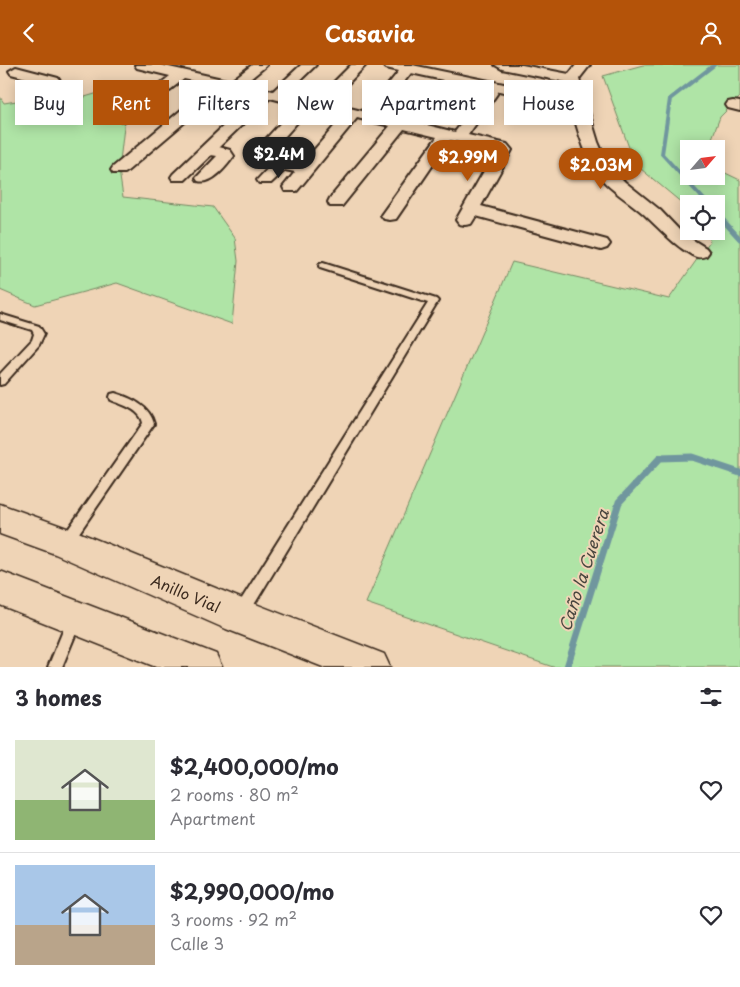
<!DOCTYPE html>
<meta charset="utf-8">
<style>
:root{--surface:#fff;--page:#f7f7f7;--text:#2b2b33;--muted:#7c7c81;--line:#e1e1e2;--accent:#b45309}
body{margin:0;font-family:"Playpen Sans",sans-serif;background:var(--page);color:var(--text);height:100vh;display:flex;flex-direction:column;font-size:19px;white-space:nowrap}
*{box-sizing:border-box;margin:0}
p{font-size:16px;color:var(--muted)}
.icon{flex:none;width:28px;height:28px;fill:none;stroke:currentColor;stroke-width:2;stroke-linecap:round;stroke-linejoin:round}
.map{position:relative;height:602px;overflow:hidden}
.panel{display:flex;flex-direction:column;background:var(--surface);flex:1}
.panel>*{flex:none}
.top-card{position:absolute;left:15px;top:15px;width:710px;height:45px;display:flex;gap:10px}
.needle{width:32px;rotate:62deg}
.controls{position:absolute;left:680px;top:75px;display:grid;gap:10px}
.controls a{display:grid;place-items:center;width:45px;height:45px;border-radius:0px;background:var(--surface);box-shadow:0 2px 12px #0003;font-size:25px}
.price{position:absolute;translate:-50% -42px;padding:0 11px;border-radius:18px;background:var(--accent);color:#fff;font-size:16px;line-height:32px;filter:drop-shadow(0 1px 2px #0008)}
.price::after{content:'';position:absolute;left:50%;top:30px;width:15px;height:11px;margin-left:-8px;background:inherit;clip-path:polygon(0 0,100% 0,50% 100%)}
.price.selected{background:#222;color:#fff}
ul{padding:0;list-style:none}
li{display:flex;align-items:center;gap:15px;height:125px;padding:0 15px}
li+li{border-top:1px solid var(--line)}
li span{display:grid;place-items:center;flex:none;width:140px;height:100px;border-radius:0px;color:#555}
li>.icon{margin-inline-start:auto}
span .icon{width:60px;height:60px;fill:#fffc;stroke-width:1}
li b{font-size:21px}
h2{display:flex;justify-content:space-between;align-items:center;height:60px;padding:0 15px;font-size:21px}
.pill{padding:0 18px;border-radius:0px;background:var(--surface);box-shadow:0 2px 12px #0003;font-size:18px;line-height:45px}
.pill.selected{background:var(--accent);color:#fff}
header{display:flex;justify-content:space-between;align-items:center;height:65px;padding:0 15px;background:var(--accent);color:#fff;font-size:22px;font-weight:700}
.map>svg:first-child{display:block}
.green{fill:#afe4a6;stroke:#758762}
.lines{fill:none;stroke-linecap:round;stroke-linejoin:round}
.stream-far2{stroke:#70969e;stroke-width:4}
.stream-far1{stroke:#70969e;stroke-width:5}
.stream{stroke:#70969e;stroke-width:7}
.lane-casing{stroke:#3b2a1e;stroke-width:4}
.street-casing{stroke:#3b2a1e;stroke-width:4}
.highway-casing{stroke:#3b2a1e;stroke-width:3}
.lane{fill:#efd4b6;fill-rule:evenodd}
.street{fill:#efd4b6;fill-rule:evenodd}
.highway{fill:#efd4b6;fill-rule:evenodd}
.labels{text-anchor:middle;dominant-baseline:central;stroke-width:4;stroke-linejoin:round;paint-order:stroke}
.near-street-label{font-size:15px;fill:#3b2a1e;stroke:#efd4b6}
.near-water-label{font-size:16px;font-style:italic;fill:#48453e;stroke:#efd4b6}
</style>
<header><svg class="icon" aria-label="back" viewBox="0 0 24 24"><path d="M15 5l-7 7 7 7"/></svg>Casavia<svg class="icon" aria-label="person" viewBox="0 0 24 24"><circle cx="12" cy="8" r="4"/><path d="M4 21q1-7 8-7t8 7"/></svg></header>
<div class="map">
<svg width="740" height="602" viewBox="0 0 740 602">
<rect width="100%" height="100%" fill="#efd4b6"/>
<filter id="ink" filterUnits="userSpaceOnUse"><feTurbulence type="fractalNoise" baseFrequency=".02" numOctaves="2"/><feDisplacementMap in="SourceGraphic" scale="10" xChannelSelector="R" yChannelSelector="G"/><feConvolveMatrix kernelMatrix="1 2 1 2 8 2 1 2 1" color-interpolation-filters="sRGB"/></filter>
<g filter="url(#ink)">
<g class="green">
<polygon points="643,0 740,0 740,32 720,52 708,84 689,84 689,111 716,111 716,102 717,104 740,115 740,602 553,602 366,538 512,197 669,234 710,176 703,166 716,166 716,139 689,139 689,144 635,99 603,11"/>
<polygon points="112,24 101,40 125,53 119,105 123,132 213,142 235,173 238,196 232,259 117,218 35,240 0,225 0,32 4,38 29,34 78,34"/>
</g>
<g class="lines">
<g class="stream-far2">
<polyline points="708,139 662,89 670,34 714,0"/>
<polyline points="716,148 720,152"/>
</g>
<polyline class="stream-far1" points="719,151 740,174"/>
<polyline class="stream" points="567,602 619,437 660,393 692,392 740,408"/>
<defs>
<g id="lane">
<polygon points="323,198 436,234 438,236 246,553 241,554 236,553 234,548 236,543 428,238 320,203 319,201 320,199"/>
<polygon points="0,249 39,261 44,269 39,280 4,319 0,320 0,309 32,275 34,269 32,265 0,255"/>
<path d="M115 328C131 333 150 341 154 359L70 481 66 483 62 481 60 477 62 473 143 358C141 345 123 340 111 335L110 332 111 329Z"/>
<polygon points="74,549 79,551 81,556 62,602 48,602 69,551"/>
</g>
<g id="street">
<path d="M135 0H160L231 16 252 0H267L244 19 273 26 301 0H316L286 29 316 35 351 0H366L329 38 366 47 399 6 386 3 384 0H412L543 27 545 30 543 33 538 34 499 26 468 70 507 79 512 85 481 141 607 175 610 179 607 183 601 185 476 151 471 159 465 160 459 159 456 155 496 85 450 75 396 154 390 155 384 154 381 150 437 72 404 64 342 141H330L328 137 330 133 390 61 357 53 297 126H285L283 122 295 107 285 105 271 118H259L257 115 271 100 254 92 252 89 297 40 270 33 219 82 230 85 234 91C226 102 212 120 198 116L196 113 217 91 211 90 185 115H173L171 112 173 109 256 30 225 23 125 108H113L111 105 113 102 211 20 184 14 130 56H120L118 53 120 50 170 11 137 3ZM411 8 443 15 410 56 379 49ZM455 17 487 24 455 67 423 59ZM310 43 344 50 302 99 287 95 270 88Z"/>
<path d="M495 0H522L569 9 576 0H590L579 14 598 77 608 100 625 117 660 145 682 168 706 183 709 187 706 191C701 193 697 193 692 190 674 180 663 167 648 153 631 136 604 123 592 101 579 75 572 45 566 17L502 4Z"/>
<polygon points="16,2 58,13 60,16 53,20 11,9 9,6"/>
<polygon points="733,36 740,37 740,46 728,43 726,40 728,37"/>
</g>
<g id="highway">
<polygon points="0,439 78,467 240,533 384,589 390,602 323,602 226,564 55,489 0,469"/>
<polygon points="0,506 216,589 222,602 156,602 0,540"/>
</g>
</defs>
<use href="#lane" class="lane-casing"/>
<use href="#street" class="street-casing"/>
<use href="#highway" class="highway-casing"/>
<use href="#lane" class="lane"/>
<use href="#street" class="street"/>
<use href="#highway" class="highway"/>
</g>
</g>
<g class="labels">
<g class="near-street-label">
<text transform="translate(186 528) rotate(23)">Anillo Vial</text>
</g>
<g class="near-water-label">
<text transform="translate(583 505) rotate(-72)">Caño la Cuerera</text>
</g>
</g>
</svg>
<div class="controls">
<a><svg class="needle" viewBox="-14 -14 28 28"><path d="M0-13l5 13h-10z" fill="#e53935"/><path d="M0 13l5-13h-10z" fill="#7c7c81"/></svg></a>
<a><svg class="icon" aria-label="locate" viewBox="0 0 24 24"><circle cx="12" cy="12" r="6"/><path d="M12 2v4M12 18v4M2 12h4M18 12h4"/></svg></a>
</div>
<b class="price selected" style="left:279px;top:114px">$2.4M</b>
<b class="price" style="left:468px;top:117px">$2.99M</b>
<b class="price" style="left:601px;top:125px">$2.03M</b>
<div class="top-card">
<a class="pill">Buy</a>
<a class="pill selected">Rent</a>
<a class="pill">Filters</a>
<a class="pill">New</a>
<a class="pill">Apartment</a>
<a class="pill">House</a>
</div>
</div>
<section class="panel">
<h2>3 homes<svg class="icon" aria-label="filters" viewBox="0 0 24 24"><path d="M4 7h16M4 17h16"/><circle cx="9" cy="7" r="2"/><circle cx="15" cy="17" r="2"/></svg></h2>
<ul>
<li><span style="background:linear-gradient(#dfe7d0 60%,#8fb573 0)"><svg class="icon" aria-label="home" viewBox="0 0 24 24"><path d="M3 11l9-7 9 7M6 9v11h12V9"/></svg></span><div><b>$2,400,000/mo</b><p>2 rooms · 80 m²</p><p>Apartment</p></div><svg class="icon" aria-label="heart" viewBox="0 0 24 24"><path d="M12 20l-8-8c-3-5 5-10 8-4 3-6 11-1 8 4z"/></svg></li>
<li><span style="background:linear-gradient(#a9c7e8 60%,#b9a48a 0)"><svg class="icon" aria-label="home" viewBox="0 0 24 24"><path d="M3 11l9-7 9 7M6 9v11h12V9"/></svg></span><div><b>$2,990,000/mo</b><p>3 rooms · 92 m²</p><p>Calle 3</p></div><svg class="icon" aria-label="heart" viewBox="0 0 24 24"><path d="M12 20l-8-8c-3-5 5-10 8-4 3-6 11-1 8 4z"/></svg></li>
</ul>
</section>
